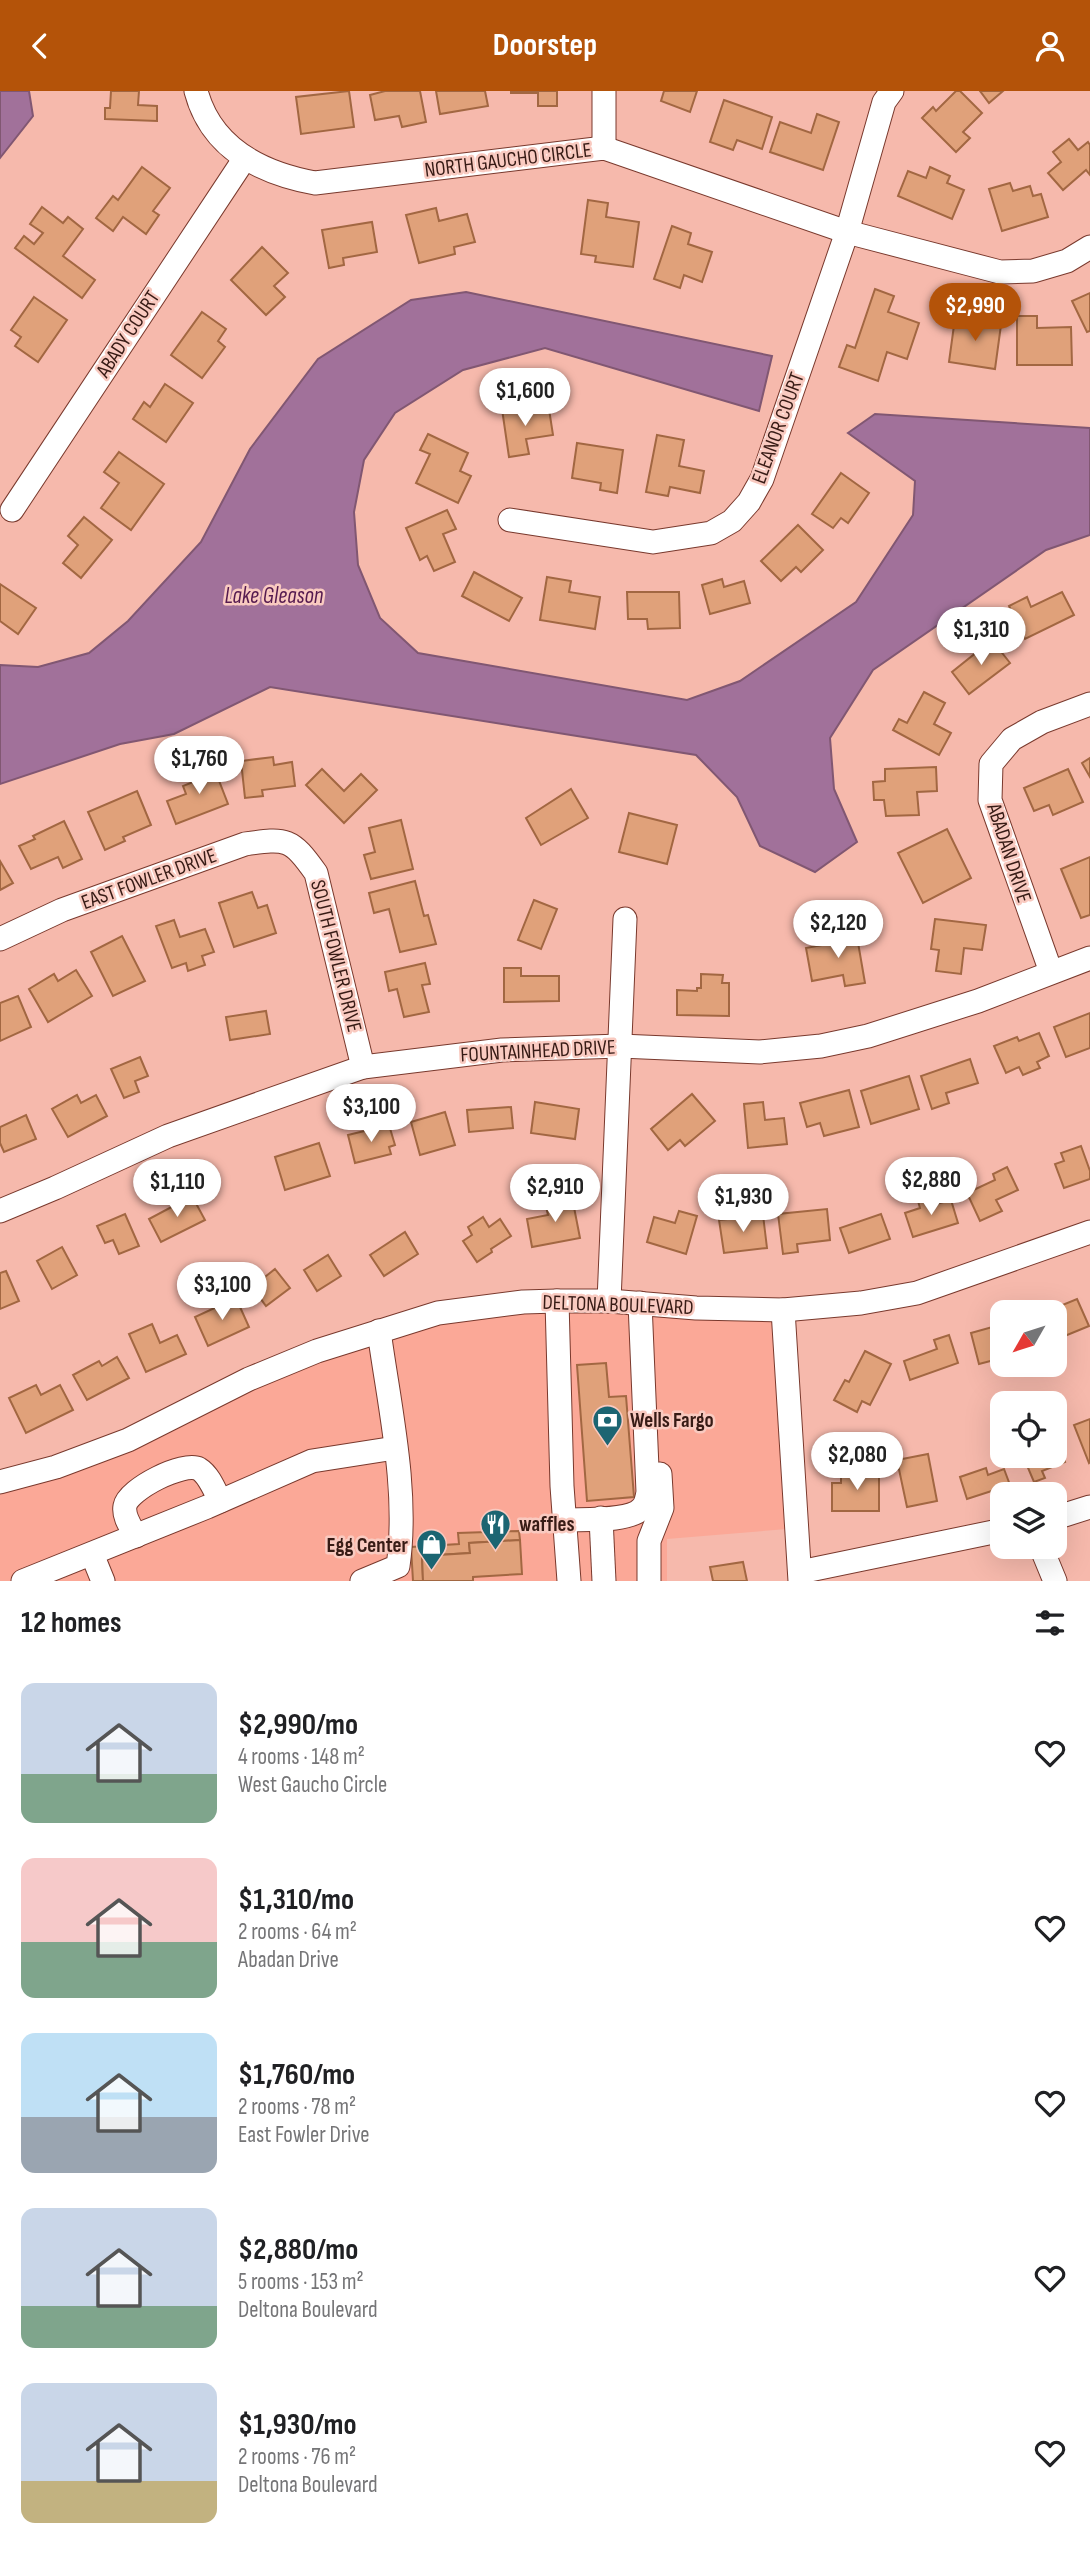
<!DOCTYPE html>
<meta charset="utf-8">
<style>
:root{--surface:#fff;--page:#f6f6f6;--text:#202124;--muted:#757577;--accent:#b45309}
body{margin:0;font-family:"Sofia Sans Condensed",sans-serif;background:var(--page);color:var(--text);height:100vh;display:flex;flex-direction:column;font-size:26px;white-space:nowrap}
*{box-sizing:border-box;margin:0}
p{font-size:23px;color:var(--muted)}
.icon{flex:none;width:38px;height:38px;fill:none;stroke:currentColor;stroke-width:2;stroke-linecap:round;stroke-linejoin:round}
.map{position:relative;height:1490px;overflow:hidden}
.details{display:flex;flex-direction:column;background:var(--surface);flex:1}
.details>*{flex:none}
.needle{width:46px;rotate:231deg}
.buttons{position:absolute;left:990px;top:1209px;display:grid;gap:14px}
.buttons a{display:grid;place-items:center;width:77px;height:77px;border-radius:14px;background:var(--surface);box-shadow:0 7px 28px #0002;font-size:35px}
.price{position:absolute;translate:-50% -60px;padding:0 16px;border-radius:24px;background:#fff;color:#222;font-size:23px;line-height:46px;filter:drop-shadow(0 2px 4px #0008)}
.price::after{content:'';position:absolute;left:50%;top:42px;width:21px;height:16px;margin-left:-10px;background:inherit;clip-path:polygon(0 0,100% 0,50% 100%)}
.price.on{background:var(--accent);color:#fff}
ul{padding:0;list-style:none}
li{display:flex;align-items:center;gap:21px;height:175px;padding:0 21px}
li span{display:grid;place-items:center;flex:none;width:196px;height:140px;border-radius:14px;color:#555}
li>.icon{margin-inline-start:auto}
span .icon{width:84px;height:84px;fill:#fffc;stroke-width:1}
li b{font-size:30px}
h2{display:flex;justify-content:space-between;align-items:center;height:84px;padding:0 21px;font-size:30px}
header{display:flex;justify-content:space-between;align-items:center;height:91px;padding:0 21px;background:var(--accent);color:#fff;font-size:32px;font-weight:700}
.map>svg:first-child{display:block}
.built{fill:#fba897}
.water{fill:#a1719a;stroke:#815772;stroke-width:2}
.building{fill:#e0a17a;stroke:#a26742;stroke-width:2}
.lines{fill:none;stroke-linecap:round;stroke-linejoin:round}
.minor-casing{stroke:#79392d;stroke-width:25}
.minor{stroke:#fff;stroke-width:23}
.labels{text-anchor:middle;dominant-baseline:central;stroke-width:5;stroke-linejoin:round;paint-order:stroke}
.street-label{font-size:21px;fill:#371b15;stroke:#f9cac0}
.poi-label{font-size:21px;font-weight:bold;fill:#371b15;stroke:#f9cac0;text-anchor:start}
.water-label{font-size:23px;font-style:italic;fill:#551a4f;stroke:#f9cac0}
</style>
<header><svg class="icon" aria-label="back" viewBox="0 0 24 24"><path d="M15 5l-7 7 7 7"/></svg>Doorstep<svg class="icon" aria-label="person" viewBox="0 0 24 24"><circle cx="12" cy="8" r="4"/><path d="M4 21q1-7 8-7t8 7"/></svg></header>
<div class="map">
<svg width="1090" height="1490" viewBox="0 0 1090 1490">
<rect width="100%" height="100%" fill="#f6b9ac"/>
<polygon class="built" points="599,1219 773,1228 787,1438 667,1448 667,1490 0,1490 0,1400 319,1269 440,1231 514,1221"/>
<g class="water">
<polygon points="0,0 29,0 33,25 0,67"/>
<polygon points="466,201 772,265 759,320 545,257 463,279 395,322 364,369 354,421 358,474 380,527 418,562 687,609 740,590 856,511 913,424 915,390 848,342 875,323 1090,337 1090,444 1046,459 873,579 830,647 834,698 857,751 815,781 760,755 737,706 696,664 270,596 174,643 120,653 0,693 0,574 38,576 89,562 128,530 201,451 250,358 318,268 411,209"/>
</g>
<g class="building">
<polygon points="111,0 139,0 138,14 157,15 157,30 105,28 105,17 110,17"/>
<polygon points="349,0 354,36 301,43 296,6"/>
<polygon points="385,0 420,0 426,31 402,36 399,25 375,29 370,4"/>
<polygon points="436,0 485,0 488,15 440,23"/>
<polygon points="511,0 557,0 557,15 538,15 538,2 511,2"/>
<polygon points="664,0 697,0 690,21 661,10"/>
<polygon points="956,0 960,0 982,22 963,41 970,47 956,61 922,27 933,16 936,20"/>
<polygon points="980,0 1003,0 989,12"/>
<polygon points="724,9 772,26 762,58 737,49 733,59 710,51"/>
<polygon points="817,23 839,31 823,79 770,61 780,31 811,42"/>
<polygon points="1069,48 1078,59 1088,51 1090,54 1090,84 1086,79 1063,99 1048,82 1061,71 1053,61"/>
<polygon points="142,76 170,97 153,120 159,124 146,143 123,126 113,140 96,127 113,105 118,109"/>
<polygon points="930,76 950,85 947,92 964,99 952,128 898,105 908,80 926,87"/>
<polygon points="1010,92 1013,100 1030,95 1033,105 1041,103 1048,126 1002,140 989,98"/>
<polygon points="588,109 608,112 606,126 639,131 633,176 595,171 596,165 581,163"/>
<polygon points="42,116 63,132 68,126 83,138 63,165 95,189 82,207 15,157 24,145 34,153 43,142 30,133"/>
<polygon points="436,117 439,130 467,123 475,151 454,156 455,163 419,172 406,124"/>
<polygon points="372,131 377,161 343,167 344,174 329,177 322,139"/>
<polygon points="672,135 691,142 688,153 712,161 702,191 684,184 680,197 654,188"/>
<polygon points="262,156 288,182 274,195 285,206 266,224 231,189"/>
<polygon points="875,198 894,205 888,221 919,232 907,268 887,261 878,290 839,276 847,254 855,257"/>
<polygon points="1090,202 1090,240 1087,241 1072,210"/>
<polygon points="34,206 67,229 38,271 15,255 21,246 11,239"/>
<polygon points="202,221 226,238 218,250 225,256 202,287 171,264"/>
<polygon points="1017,225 1037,225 1037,237 1071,236 1072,274 1017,274"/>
<polygon points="955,227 1001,234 995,278 949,271"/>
<polygon points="165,293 193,312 166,351 133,328 144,311 150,316"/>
<polygon points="525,315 526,321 549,318 553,344 526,348 529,363 509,366 502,318"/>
<polygon points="428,343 468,362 460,380 471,385 458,412 416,392 430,363 420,359"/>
<polygon points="657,344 684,349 679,375 704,380 700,402 670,396 668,405 646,401"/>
<polygon points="577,352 623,359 617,402 600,399 601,392 572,387"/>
<polygon points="119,361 164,393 131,439 101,417 119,392 104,381"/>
<polygon points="841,382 869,402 848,432 841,427 833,437 812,423"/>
<polygon points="447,419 456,438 443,443 455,471 434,480 427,465 420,469 406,437"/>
<polygon points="84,426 112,449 81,487 63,472 78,454 68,445"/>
<polygon points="798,434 823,459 801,481 796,476 781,490 761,470"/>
<polygon points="474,481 522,507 509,530 462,505"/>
<polygon points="547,486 571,490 569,501 600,506 595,538 540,529"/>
<polygon points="722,488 724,496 744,490 750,512 710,523 702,494"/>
<polygon points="0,493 36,517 18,543 0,530"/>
<polygon points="627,501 679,501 680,537 648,538 647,528 628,528"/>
<polygon points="1062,501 1074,524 1025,548 1009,515 1027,506 1031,516"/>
<polygon points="992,549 1010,572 969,603 952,581"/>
<polygon points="924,601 945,612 934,633 951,642 939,664 893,639 899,628 907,632"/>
<polygon points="273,666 274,674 292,671 295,695 262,699 263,705 245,707 241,670"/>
<polygon points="1090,667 1090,686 1082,672"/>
<polygon points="211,669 228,713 176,733 167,710 186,703 183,695 203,687 198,674"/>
<polygon points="936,676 937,700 917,701 919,724 886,725 884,709 874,709 873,691 885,690 885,678"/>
<polygon points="322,678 344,700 361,683 377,699 344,732 306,694"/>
<polygon points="1068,678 1083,711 1053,724 1049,714 1034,720 1024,697"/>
<polygon points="571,698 588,727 541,754 526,727"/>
<polygon points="137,700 151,734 123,746 125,750 105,759 88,721"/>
<polygon points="629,722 677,734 667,773 619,761"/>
<polygon points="401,729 413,778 371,788 364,764 375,761 369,737"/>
<polygon points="64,730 82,768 63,777 58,766 31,778 19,755 35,748 33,745"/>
<polygon points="947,738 971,787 923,812 898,762"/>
<polygon points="1090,766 1090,824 1081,827 1061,778"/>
<polygon points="0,770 13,792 0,799"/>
<polygon points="415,790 424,825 428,824 436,853 400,861 389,818 374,822 369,802"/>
<polygon points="252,801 258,817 267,814 276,842 234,856 219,812"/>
<polygon points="534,809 557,818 541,858 518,849"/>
<polygon points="935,828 986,834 982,859 964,857 961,883 936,880 939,859 931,858"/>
<polygon points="174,829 180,846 205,838 214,861 202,865 205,874 188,880 186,872 172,877 156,835"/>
<polygon points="856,840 865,892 845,895 843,884 812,890 806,857 833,852 831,844"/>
<polygon points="122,845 145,890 113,905 91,861"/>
<polygon points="425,872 430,893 422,894 429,921 404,926 397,898 389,900 385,881"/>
<polygon points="504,877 521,877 521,885 559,885 559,910 504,911"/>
<polygon points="76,879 92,905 48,931 29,898 54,883 58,890"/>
<polygon points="701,883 723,884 722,892 729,892 729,925 677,924 677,899 697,900 697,897 701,897"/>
<polygon points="18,905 31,936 0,950 0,912"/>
<polygon points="266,920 270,943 230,949 226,926"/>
<polygon points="1090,922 1090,957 1066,966 1054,936"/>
<polygon points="1039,942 1049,965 1037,971 1040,977 1023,984 1019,976 1006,982 994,955 1017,946 1019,950"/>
<polygon points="140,966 148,985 135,990 139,1001 124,1007 111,978"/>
<polygon points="970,968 978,992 946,1002 949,1012 932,1018 921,985"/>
<polygon points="909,985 919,1018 871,1033 861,1000"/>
<polygon points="849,999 859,1036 824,1045 820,1032 807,1036 800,1012"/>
<polygon points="692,1003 715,1030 685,1055 680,1049 668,1059 651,1038"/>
<polygon points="77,1004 81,1012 96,1004 107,1025 68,1046 52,1018"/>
<polygon points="535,1011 579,1018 575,1048 531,1042"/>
<polygon points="763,1011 765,1029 784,1027 787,1053 748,1057 744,1013"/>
<polygon points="511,1016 513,1037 469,1041 467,1019"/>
<polygon points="445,1021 455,1054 420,1064 411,1031"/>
<polygon points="26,1024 36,1048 4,1061 0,1052 0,1036"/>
<polygon points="389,1034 395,1054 389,1056 391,1063 355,1072 348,1044"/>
<polygon points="319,1052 330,1085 285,1099 275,1066"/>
<polygon points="1081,1055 1090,1080 1090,1088 1064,1097 1055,1073 1064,1070 1061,1062"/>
<polygon points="1007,1076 1018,1099 996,1109 1002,1120 980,1130 967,1102 995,1089 993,1083"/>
<polygon points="192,1105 205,1129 161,1151 149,1128"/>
<polygon points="933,1105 936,1113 951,1109 958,1132 913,1146 905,1122 920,1117 918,1110"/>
<polygon points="572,1106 580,1147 532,1156 527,1128 548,1124 545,1111"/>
<polygon points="827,1118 830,1149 797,1153 798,1161 783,1163 778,1123"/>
<polygon points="679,1120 697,1125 686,1163 647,1151 654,1126 675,1132"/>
<polygon points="125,1123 139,1155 119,1163 113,1149 105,1152 97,1135"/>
<polygon points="881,1123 890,1148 849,1162 840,1137"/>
<polygon points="763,1124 767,1157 724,1162 719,1129"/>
<polygon points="483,1126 489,1136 500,1128 511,1145 491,1158 492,1161 477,1171 463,1150 472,1144 468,1136"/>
<polygon points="405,1141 418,1163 384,1185 370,1164"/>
<polygon points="62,1156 77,1184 52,1198 37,1170"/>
<polygon points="328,1164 341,1185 317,1200 304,1179"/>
<polygon points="275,1178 290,1197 266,1215 252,1196"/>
<polygon points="6,1180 19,1210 0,1218 0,1182"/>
<polygon points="236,1207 249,1236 208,1255 195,1226"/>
<polygon points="1077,1208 1089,1235 1055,1249 1055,1222 1043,1222"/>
<polygon points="152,1233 160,1252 177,1244 186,1263 146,1281 129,1243"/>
<polygon points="1003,1233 1002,1267 979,1273 971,1242"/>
<polygon points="949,1244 958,1272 910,1289 904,1270 937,1258 934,1249"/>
<polygon points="865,1260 891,1273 870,1314 862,1310 857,1321 834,1309 845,1289 849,1291"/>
<polygon points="117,1266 129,1287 87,1309 73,1284 99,1270 102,1275"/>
<polygon points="606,1272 609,1306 626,1305 634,1406 587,1410 577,1274"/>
<polygon points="36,1294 41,1304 60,1294 73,1319 26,1342 9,1307"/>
<polygon points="1090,1328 1090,1371 1089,1372 1074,1334"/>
<polygon points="1059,1356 1065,1371 1042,1380 1045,1387 1034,1391 1023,1365 1055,1365 1055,1358"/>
<polygon points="928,1363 937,1410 907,1416 897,1369"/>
<polygon points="857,1377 879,1377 879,1420 832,1420 832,1392 841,1392 841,1383 857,1383"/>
<polygon points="986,1377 988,1384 1004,1378 1010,1394 967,1408 960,1386"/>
<polygon points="519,1440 520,1449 469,1452 470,1462 422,1465 423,1490 413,1490 411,1456 459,1453 458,1442"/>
<polygon points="520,1449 522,1483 473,1486 473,1490 423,1490 422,1465 470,1462 469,1452"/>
<polygon points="743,1471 747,1490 713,1490 710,1476"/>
</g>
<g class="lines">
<defs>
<g id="minor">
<path d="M196 0C211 57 261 82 315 92L604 57 847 141 1000 181 1033 180 1067 170 1090 156"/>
<polyline points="604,0 604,57"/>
<polyline points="12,419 245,67"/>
<polyline points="510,429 653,451 711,442 732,430 749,411 762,388 847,141 884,11 892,0"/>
<path d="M0 848 62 819 245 753C287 747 291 747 316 782L363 976"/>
<polyline points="1051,881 990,709 991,673 1012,648 1042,631 1090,613"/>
<polyline points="0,1120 55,1097 168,1045 363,976 502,959 620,955 760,961 821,955 868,945 978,910 1090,867"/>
<polyline points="557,1210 562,1395 569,1490"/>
<polyline points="609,1210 625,828"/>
<polyline points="783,1219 800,1490"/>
<polyline points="0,1391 56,1376 128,1349 249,1288 317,1260 438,1222 523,1211 557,1210 609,1210 696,1217 783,1219 861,1212 917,1202 1090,1141"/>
<polyline points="601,1427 604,1490"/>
<polyline points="1055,1427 1090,1416"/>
<path d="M565 1429C584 1428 630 1431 642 1417 646 1413 647 1407 648 1401L640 1212"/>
<path d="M136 1445C131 1436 123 1426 125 1415 128 1398 184 1370 199 1378 209 1384 215 1400 220 1410"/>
<polyline points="1041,1456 1055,1490"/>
<polyline points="92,1463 103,1490"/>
<polyline points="800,1481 1003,1439"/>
<polyline points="23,1490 207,1416 312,1370 395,1357"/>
<path d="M362 1490 398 1475C409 1400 389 1314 379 1240"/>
<polyline points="649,1490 649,1450 662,1417 660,1383"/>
</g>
</defs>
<use href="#minor" class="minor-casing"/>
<use href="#minor" class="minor"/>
</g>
<defs>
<symbol id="bank-pin" viewBox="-11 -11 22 30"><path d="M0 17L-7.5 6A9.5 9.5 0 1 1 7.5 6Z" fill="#1c6572" stroke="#f9cac0"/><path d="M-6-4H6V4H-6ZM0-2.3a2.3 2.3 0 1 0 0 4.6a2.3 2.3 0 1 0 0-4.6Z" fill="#fff"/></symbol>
<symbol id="restaurant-pin" viewBox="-11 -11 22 30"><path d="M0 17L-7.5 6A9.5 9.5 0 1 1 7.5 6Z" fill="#1c6572" stroke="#f9cac0"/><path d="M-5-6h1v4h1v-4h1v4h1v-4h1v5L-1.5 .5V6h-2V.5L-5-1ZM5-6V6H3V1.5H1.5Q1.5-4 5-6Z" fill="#fff"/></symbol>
<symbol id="shop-pin" viewBox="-11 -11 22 30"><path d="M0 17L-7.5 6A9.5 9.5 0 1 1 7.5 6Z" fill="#1c6572" stroke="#f9cac0"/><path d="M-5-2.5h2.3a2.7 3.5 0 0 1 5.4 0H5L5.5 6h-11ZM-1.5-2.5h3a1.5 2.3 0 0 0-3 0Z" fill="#fff"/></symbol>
</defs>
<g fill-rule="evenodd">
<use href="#bank-pin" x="590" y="1312" width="35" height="47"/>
<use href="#restaurant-pin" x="478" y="1416" width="35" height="47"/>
<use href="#shop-pin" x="414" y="1436" width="35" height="47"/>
</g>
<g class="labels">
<g class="street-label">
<text transform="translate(508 69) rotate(-7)">NORTH GAUCHO CIRCLE</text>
<text transform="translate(128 243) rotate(-57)">ABADY COURT</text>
<text transform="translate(778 337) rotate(-70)">ELEANOR COURT</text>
<text transform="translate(1009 762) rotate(72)">ABADAN DRIVE</text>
<text transform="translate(149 788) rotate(-20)">EAST FOWLER DRIVE</text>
<text transform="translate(336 865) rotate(76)">SOUTH FOWLER DRIVE</text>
<text transform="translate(538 960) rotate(-3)">FOUNTAINHEAD DRIVE</text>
<text transform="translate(618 1214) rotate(2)">DELTONA BOULEVARD</text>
</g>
<g class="poi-label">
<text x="630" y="1329">Wells Fargo</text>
<text x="519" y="1433">waffles</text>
<text x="408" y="1454" text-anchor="end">Egg Center</text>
</g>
<g class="water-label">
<text x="274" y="505">Lake Gleason</text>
</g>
</g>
</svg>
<div class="buttons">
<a><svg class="needle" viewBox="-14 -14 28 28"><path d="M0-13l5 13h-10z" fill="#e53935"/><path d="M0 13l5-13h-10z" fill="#757577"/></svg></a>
<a><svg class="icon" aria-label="locate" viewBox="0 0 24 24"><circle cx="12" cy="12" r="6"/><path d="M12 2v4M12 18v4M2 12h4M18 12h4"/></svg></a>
<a><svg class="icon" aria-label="layers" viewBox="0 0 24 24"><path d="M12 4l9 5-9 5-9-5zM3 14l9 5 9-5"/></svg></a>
</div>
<b class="price on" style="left:975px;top:252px">$2,990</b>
<b class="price" style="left:525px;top:337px">$1,600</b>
<b class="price" style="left:981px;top:576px">$1,310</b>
<b class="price" style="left:199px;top:705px">$1,760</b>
<b class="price" style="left:838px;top:869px">$2,120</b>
<b class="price" style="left:371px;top:1053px">$3,100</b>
<b class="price" style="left:931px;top:1126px">$2,880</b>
<b class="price" style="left:177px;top:1128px">$1,110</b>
<b class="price" style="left:555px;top:1133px">$2,910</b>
<b class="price" style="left:743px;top:1143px">$1,930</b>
<b class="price" style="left:222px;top:1231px">$3,100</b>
<b class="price" style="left:857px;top:1401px">$2,080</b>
</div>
<section class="details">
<h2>12 homes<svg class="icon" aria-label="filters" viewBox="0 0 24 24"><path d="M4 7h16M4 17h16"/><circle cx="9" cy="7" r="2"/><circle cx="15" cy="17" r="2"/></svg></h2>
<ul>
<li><span style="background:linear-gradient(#c9d6e8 65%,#7fa58c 0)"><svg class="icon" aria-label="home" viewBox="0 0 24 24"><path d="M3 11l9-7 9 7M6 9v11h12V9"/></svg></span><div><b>$2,990/mo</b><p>4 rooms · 148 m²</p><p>West Gaucho Circle</p></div><svg class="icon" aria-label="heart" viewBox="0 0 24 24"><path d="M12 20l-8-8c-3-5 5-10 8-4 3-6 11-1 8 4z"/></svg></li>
<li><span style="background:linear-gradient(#f6c9c9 60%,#7fa58c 0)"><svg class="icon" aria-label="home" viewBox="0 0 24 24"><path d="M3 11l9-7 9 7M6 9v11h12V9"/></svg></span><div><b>$1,310/mo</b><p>2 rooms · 64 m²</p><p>Abadan Drive</p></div><svg class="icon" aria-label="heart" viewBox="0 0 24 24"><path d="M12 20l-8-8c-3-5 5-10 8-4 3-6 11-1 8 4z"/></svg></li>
<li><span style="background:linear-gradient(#bfe0f5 60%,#9aa5b1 0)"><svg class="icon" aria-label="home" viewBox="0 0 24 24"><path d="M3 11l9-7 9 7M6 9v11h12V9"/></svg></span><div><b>$1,760/mo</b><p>2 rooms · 78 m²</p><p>East Fowler Drive</p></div><svg class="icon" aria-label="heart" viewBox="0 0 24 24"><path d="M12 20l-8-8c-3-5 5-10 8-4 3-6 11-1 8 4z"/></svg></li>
<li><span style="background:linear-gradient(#c9d6e8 70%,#7fa58c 0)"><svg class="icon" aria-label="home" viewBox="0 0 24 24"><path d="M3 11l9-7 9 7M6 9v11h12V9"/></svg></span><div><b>$2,880/mo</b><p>5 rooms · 153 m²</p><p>Deltona Boulevard</p></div><svg class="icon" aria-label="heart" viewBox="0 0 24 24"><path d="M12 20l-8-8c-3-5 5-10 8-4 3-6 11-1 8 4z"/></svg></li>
<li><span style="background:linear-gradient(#c9d6e8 70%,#c2b280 0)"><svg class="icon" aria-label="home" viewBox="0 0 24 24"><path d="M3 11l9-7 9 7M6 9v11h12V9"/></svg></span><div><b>$1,930/mo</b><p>2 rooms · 76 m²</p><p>Deltona Boulevard</p></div><svg class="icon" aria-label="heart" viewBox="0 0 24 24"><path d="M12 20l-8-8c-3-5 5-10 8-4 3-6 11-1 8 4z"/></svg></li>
</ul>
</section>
